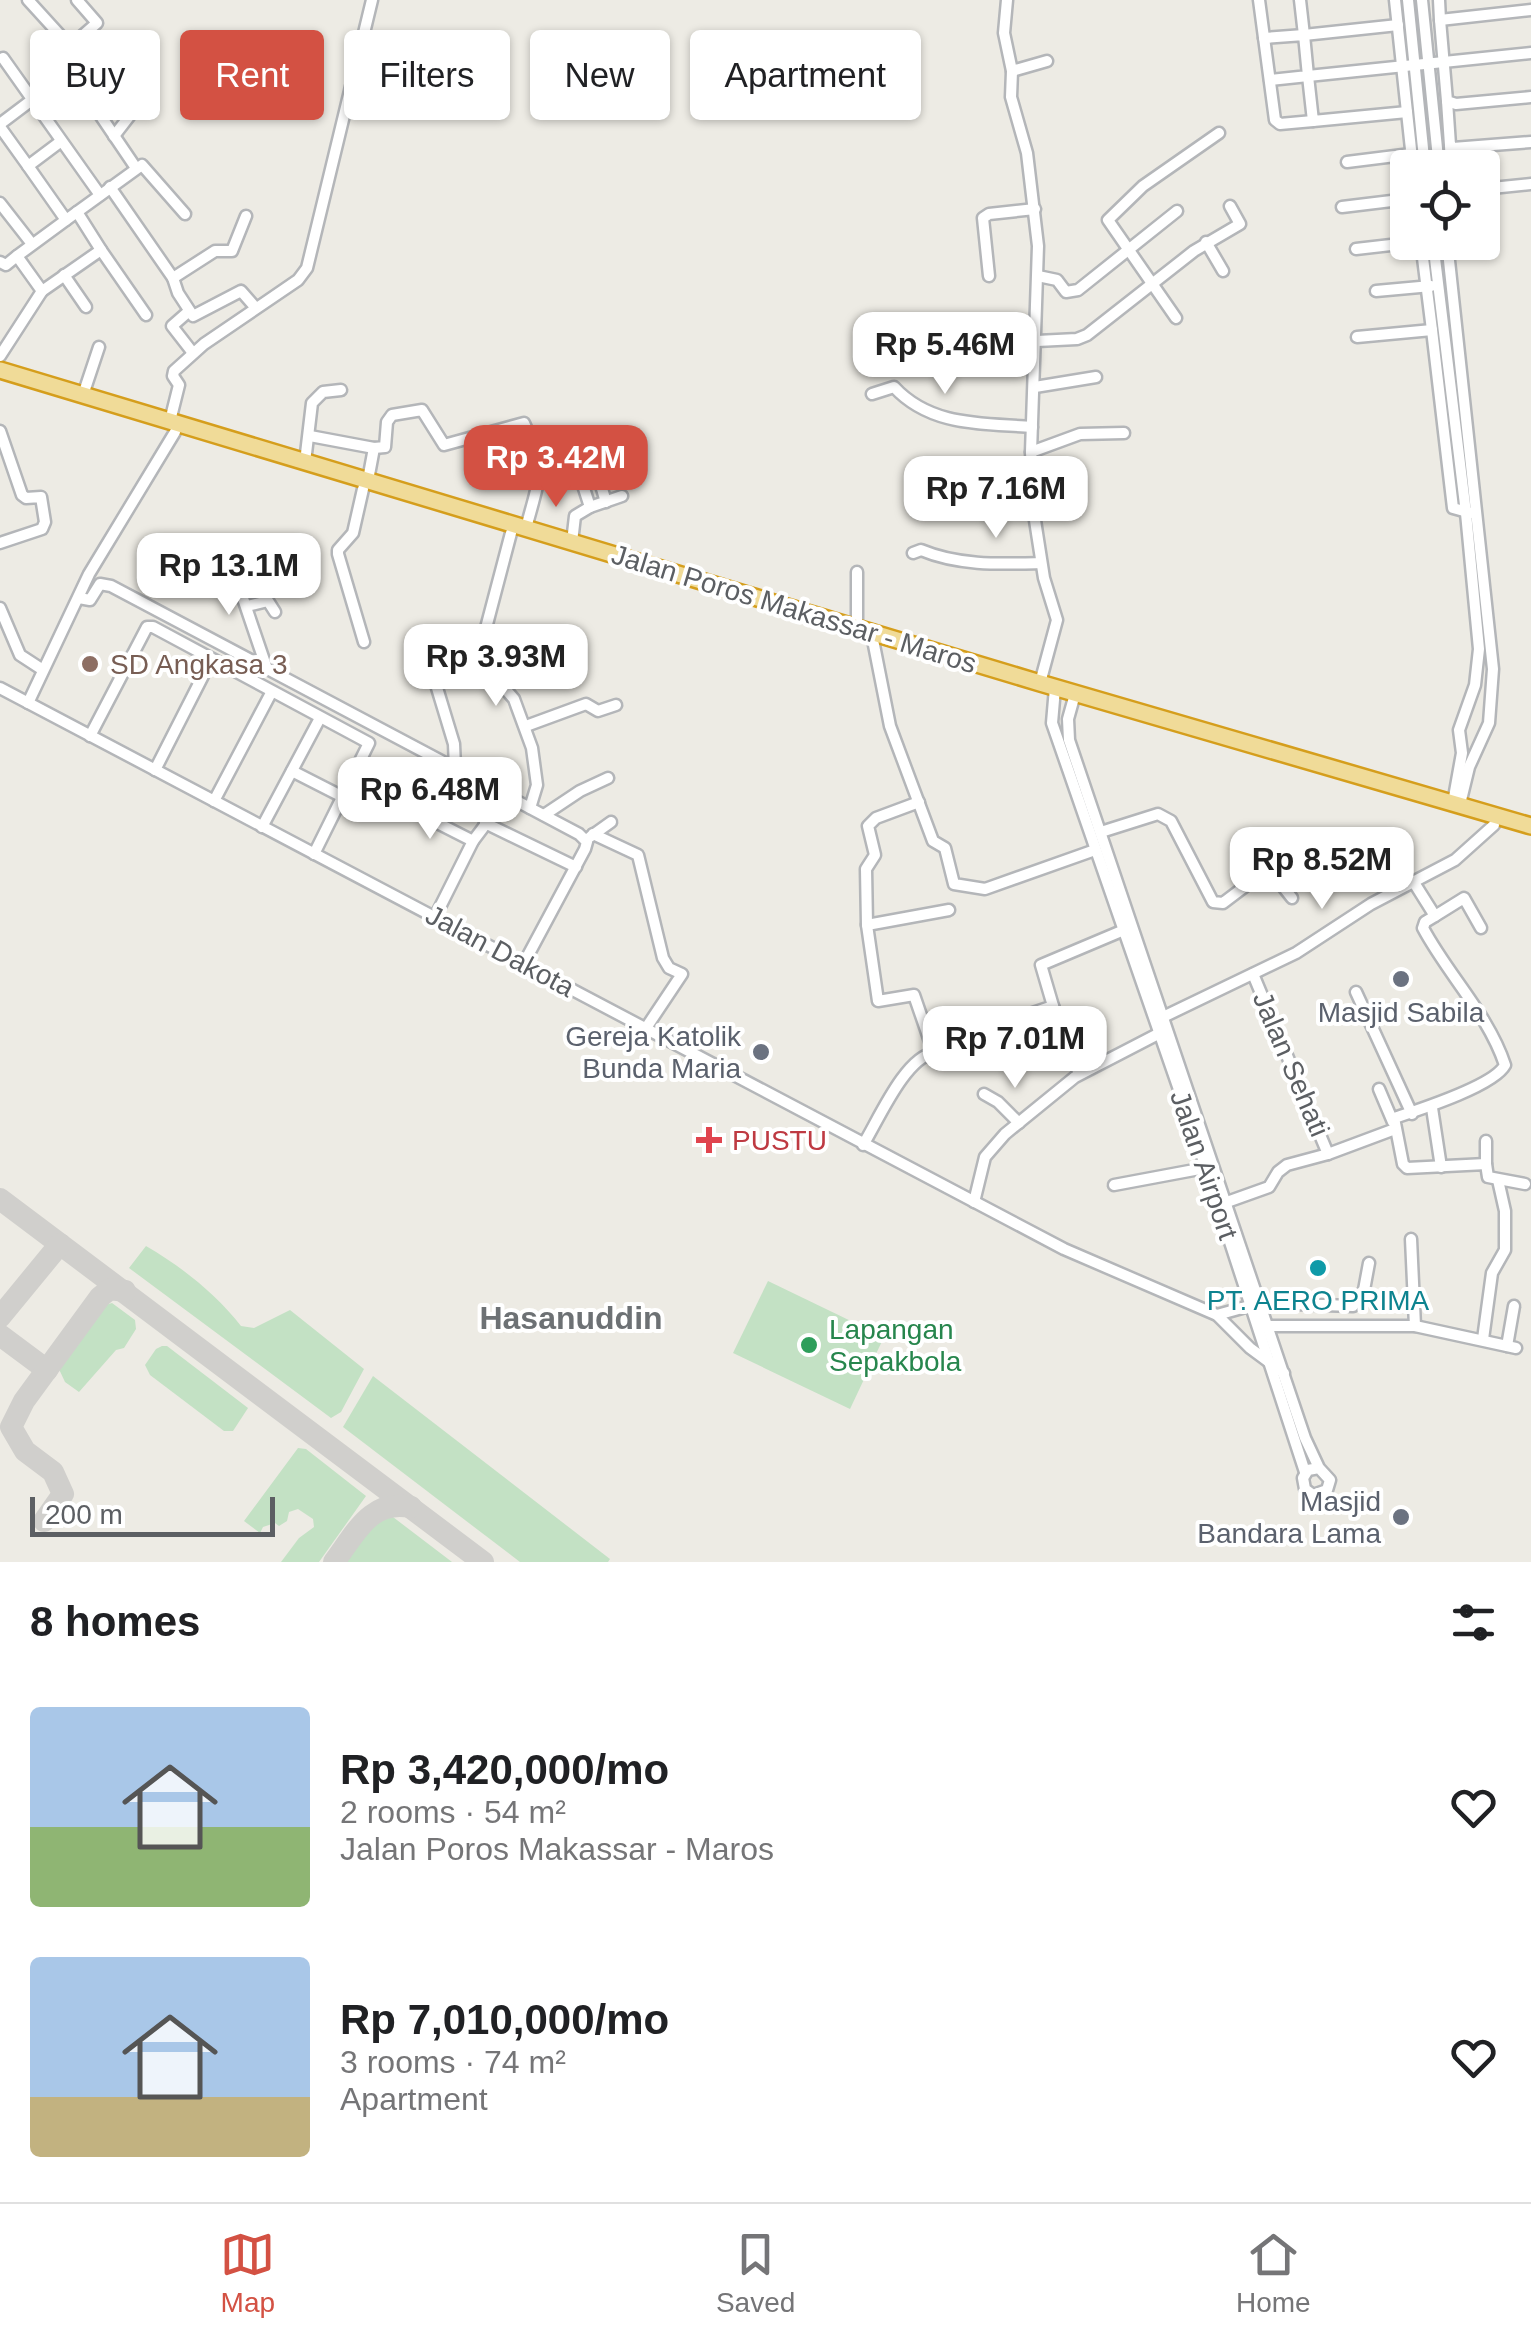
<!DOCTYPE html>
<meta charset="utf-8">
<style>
:root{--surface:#fff;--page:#f6f6f6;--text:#202124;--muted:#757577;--line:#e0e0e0;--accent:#d35143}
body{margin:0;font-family:Arial,sans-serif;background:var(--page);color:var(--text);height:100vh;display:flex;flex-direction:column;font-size:38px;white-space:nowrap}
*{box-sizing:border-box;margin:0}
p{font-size:32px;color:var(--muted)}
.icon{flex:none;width:55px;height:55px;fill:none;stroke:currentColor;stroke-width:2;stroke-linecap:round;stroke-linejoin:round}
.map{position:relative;height:1562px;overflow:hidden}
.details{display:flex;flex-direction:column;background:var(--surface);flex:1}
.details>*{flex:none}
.banner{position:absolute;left:30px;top:30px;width:1000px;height:90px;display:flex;gap:20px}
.fabs{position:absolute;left:1390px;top:150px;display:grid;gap:20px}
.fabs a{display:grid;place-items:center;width:110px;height:110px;border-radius:10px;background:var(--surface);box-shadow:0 2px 8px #0004;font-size:50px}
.scale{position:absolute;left:30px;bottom:25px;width:245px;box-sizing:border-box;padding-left:10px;border:5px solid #5c5f63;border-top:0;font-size:28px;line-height:35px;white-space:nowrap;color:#5c5f63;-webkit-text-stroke:8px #fff;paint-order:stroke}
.price{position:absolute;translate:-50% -85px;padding:0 22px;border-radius:20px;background:#fff;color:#222;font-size:32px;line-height:65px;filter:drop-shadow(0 2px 5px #0008)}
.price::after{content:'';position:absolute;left:50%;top:60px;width:30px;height:22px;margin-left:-15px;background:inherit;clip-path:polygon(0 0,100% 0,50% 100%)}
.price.active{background:var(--accent);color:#fff}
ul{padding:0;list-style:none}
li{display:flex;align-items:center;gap:30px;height:250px;padding:0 30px}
li span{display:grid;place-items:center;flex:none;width:280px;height:200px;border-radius:10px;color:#555}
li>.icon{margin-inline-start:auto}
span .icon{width:120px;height:120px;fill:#fffc;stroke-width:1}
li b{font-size:42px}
h2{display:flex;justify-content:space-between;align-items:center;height:120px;padding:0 30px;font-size:42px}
.tag{padding:0 35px;border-radius:10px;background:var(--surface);box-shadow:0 2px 8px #0004;font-size:35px;line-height:90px}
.tag.active{background:var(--accent);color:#fff}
.menu{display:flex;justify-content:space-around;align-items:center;height:140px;border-top:2px solid var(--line);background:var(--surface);font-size:28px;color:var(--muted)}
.menu a{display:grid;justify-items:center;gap:5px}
.menu .active{color:var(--accent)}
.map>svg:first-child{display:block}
.green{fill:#c3e1c4}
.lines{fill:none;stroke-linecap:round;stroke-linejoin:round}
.taxiway{stroke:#d0cfcc;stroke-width:22}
.minor-casing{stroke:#b4b6b9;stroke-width:15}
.highway-casing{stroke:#d59e1c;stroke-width:20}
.minor{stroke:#fff;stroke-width:10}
.highway{stroke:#f0db98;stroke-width:15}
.education-dot{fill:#8d6e63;stroke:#fff;stroke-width:4}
.worship-dot{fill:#6b7280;stroke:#fff;stroke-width:4}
.health-dot{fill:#e0444e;stroke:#fff;stroke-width:4}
.culture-dot{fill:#0f9aa8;stroke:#fff;stroke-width:4}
.leisure-dot{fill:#2e9e5b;stroke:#fff;stroke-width:4}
.labels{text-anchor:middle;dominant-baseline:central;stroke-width:8;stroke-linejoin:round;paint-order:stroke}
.street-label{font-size:28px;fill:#5c5f63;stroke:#fff}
.education-label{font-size:28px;fill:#785e54;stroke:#fff;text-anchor:start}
.worship-label{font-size:28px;fill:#5b616d;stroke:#fff;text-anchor:end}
.health-label{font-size:28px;fill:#be3a42;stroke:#fff;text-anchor:start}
.culture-label{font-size:28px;fill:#0d838f;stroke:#fff}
.leisure-label{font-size:28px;fill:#27864d;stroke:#fff;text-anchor:start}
.quarter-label{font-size:32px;font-weight:bold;fill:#6d7174;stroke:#fff}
</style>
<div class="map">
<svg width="1531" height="1562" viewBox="0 0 1531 1562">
<rect width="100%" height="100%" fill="#edebe4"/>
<g class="green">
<path d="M146 1246C182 1267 215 1293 241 1326L254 1328 290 1310 364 1369 341 1412 331 1418 129 1268Z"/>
<polygon points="768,1281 884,1337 850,1409 733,1353"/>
<polygon points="112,1303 135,1320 136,1329 124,1348 116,1350 79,1392 65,1382 58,1367 102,1306"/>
<polygon points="162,1346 167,1346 248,1408 233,1431 224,1431 150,1375 145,1365 156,1349"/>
<polygon points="373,1376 610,1559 608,1562 520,1562 343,1427"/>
<polygon points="298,1448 306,1449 366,1496 319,1562 281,1562 299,1538 314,1527 313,1519 298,1509 289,1512 287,1521 279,1526 275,1523 263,1527 260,1533 244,1521"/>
<polygon points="389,1514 452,1562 340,1562 369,1524"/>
</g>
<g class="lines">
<g class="taxiway">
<polyline points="0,1199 483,1562"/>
<polyline points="0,1317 60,1244"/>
<polyline points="0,1335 47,1370"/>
<polyline points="44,1521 63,1494 53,1472 25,1451 11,1427 24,1401 100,1297 110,1289 125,1291"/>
<path d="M334 1562C356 1533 370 1499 411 1507"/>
</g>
<defs>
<g id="minor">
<polyline points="28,0 69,45"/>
<polyline points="1007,0 1004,33 1012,71 1011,97 1027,153 1038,246 1031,452 1034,514 1044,578 1057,620 1040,683"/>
<polyline points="1259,0 1275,120 1280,124 1313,121"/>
<polyline points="1300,0 1304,35 1398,25"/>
<polyline points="1395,0 1413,168"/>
<polyline points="1408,0 1425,168"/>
<polyline points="1422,0 1439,168"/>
<polyline points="1439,0 1440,20"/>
<polyline points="1531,10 1440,20 1447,101 1456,104 1531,97"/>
<polyline points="1264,38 1304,35 1308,76 1270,80"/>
<polyline points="3,58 100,195"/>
<polyline points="1012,71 1047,61"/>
<polyline points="1447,101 1450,145 1453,148 1531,142"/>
<polyline points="94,106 136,168"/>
<polyline points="1407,112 1313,121 1308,76 1531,53"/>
<polyline points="0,124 65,75 58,57 97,23 77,0"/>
<polyline points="0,127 28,166"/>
<polyline points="114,136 138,105"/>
<polyline points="1450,145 1451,168"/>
<polyline points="1347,162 1411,154"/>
<polyline points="110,187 173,278 178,293 193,316 241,291 255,307"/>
<polyline points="1482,189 1531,184"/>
<polyline points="0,203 32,244"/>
<polyline points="1342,207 1408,199"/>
<polyline points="66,220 142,165 185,214"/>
<polyline points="1206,242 1223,271"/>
<polyline points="1433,242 1466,513 1479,649 1475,685 1459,730 1462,753 1453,803"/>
<polyline points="1447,242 1493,669 1489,723 1469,767 1460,804"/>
<polyline points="1356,249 1417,242"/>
<polyline points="101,250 146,315"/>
<polyline points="0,262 6,265 17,256"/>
<polyline points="64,275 86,307"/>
<polyline points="989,276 983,218 989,214 1035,209"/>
<polyline points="1038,276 1057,280 1066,292 1078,290 1177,211"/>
<polyline points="173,278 215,251 232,251 246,216"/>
<polyline points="42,291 101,250 77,212"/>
<polyline points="1376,291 1431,286"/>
<polyline points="188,312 172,326 193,353"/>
<polyline points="1176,318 1108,220 1143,186 1219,133"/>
<polyline points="1432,330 1453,508 1471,513"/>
<polyline points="1357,337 1432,330 1421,242"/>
<polyline points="1037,341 1077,339 1087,335 1194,251 1240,224 1230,206"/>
<polyline points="0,356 42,291 17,256 66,220 28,166 60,142"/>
<polyline points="1035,387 1096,377"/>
<path d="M872 394 894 387C931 427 983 423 1032 427"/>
<polyline points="83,395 99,347"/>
<polyline points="170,421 179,385 173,376 174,371 204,344 298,280 307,268 372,0"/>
<polyline points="0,431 22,495 26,498 41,497 45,522 42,529 0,543"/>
<polyline points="310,436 374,448"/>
<polyline points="1031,452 1080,434 1124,433"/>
<polyline points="305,462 312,403 323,392 341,390"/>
<path d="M368 480 374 448 385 447 387 422 392 415 422 410 444 445 524 423C546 472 539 479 526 528"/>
<polyline points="600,482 606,502"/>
<polyline points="363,489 353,533 338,550 338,554 364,642"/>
<polyline points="590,507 622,496"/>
<polyline points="511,533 486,628 501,684 514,699 532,748 537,785 530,808"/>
<polyline points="572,542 575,516 590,507 580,476"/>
<path d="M913 553 921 550C959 566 1001 564 1041 563"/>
<polyline points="231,563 267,669"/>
<polyline points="79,598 90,600 100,584 111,586 579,834 587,842 585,849 524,963"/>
<polyline points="247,606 268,601 275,612"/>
<polyline points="0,608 20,655 43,670"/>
<polyline points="857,627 857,572"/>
<polyline points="873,640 890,726 933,841 945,848 954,884 985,889 1095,850"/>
<polyline points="431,668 454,744 455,767"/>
<polyline points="0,688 1064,1249 1217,1315 1250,1348 1284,1373"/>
<polyline points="1055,688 1052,723 1200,1150 1305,1472"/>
<polyline points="1075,694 1068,719 1069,740 1305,1438 1319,1468 1330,1480 1327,1490 1313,1495 1305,1489 1303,1478 1308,1470 1319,1468"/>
<polyline points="28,703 89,574 175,432"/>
<polyline points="526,726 586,704 598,711 616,705"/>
<polyline points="90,736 147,627 153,627 369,743 314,854"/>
<polyline points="155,770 211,660"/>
<polyline points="292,771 343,797"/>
<polyline points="214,801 271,693"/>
<polyline points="406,807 473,841"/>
<polyline points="544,815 580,791 608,778"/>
<polyline points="485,823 576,867"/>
<polyline points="262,827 320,718"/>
<polyline points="1101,832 1158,814 1171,821 1213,902 1223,903 1260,875 1277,879 1292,898"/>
<polyline points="593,834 638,855 663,958 669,968 682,974 646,1028"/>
<polyline points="590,837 611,822"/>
<path d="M1413 881 1435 916 1425 922 1423 928C1448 975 1488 1014 1505 1065 1494 1086 1418 1110 1394 1118L1403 1164 1407 1168 1486 1164 1488 1177 1525 1184"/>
<polyline points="1435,916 1464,898 1481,928"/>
<polyline points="435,917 473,841 507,796"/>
<polyline points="867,925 866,869 875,855 868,826 876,818 919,802"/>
<polyline points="1253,974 1328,1154"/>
<polyline points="1356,992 1412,1114"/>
<polyline points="1053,1006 1079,1074"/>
<polyline points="1163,1017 1296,953 1371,904 1455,860 1494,825"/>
<polyline points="934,1053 1012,1020 1053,1006 1041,965 1124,930"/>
<polyline points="1379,1089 1393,1122"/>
<polyline points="984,1094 998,1102 1019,1123"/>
<polyline points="1432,1108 1441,1167"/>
<path d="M863 1145C878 1121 905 1057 934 1053L914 995 878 1001 867 925 949 910"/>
<polyline points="1486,1164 1486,1141"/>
<polyline points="1114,1185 1205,1168"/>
<polyline points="974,1202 985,1157 1005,1134 1075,1077 1158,1034"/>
<polyline points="1227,1202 1269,1187 1278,1172 1287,1165 1328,1154 1395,1129"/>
<polyline points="1411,1239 1415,1326"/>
<polyline points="1217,1315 1260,1303 1353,1306 1364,1290 1369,1263"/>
<polyline points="1269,1326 1415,1326 1516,1348"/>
<polyline points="1483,1339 1492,1273 1505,1250 1505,1211 1498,1180"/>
<polyline points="1507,1346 1514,1306"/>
</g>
<polyline id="highway" points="0,370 1040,683 1531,826"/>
</defs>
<use href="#minor" class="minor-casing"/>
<use href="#highway" class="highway-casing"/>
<use href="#minor" class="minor"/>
<use href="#highway" class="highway"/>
</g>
<circle class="education-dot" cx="90" cy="664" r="10"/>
<g class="worship-dot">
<circle cx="1401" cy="979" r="10"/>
<circle cx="761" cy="1052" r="10"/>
<circle cx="1401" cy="1517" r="10"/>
</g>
<path class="health-dot" d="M704 1125h10v10h10v10h-10v10h-10v-10h-10v-10h10z"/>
<circle class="culture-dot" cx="1318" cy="1268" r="10"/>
<circle class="leisure-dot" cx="809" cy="1345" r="10"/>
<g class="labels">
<g class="street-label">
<text transform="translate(794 609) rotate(17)">Jalan Poros Makassar - Maros</text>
<text transform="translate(500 951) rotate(28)">Jalan Dakota</text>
<text transform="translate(1291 1064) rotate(67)">Jalan Sehati</text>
<text transform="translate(1204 1165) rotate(71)">Jalan Airport</text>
</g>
<g class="education-label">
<text x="110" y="664">SD Angkasa 3</text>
</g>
<g class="worship-label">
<text x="1401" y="1012" text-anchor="middle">Masjid Sabila</text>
<text x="741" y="1036">Gereja Katolik<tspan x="741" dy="32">Bunda Maria</tspan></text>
<text x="1381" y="1501">Masjid<tspan x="1381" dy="32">Bandara Lama</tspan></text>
</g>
<g class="health-label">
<text x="732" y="1140">PUSTU</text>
</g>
<g class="culture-label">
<text x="1318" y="1300">PT. AERO PRIMA</text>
</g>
<g class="leisure-label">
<text x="829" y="1329">Lapangan<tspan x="829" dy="32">Sepakbola</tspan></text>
</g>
<g class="quarter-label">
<text x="571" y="1318">Hasanuddin</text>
</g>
</g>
</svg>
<div class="fabs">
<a><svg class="icon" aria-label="locate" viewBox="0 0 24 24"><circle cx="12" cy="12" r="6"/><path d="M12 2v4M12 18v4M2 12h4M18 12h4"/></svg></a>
</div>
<div class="scale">200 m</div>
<b class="price" style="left:945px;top:397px">Rp 5.46M</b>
<b class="price active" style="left:556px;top:510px">Rp 3.42M</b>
<b class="price" style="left:996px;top:541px">Rp 7.16M</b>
<b class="price" style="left:229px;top:618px">Rp 13.1M</b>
<b class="price" style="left:496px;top:709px">Rp 3.93M</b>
<b class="price" style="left:430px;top:842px">Rp 6.48M</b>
<b class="price" style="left:1322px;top:912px">Rp 8.52M</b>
<b class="price" style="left:1015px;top:1091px">Rp 7.01M</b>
<div class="banner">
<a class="tag">Buy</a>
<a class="tag active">Rent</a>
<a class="tag">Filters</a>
<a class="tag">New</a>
<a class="tag">Apartment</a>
</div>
</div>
<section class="details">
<h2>8 homes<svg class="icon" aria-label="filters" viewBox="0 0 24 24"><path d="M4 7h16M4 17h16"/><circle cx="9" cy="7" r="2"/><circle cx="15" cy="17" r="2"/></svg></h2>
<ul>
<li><span style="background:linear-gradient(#a9c7e8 60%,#8fb573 0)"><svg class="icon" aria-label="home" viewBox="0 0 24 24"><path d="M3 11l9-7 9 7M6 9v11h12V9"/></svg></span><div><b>Rp 3,420,000/mo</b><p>2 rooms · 54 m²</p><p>Jalan Poros Makassar - Maros</p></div><svg class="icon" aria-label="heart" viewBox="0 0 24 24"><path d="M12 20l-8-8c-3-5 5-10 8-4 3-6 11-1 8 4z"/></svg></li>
<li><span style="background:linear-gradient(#a9c7e8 70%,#c2b280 0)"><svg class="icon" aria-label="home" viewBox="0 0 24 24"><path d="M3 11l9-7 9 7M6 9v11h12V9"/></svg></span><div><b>Rp 7,010,000/mo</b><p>3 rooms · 74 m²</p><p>Apartment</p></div><svg class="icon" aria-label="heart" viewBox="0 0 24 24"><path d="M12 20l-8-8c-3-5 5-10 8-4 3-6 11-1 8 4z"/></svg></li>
</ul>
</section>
<nav class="menu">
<a class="active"><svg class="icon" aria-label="map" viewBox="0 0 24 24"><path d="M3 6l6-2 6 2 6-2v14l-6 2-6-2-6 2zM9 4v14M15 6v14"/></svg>Map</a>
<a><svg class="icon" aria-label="saved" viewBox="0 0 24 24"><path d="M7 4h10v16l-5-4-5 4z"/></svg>Saved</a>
<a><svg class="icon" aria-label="home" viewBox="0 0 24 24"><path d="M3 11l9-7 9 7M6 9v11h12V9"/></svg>Home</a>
</nav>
